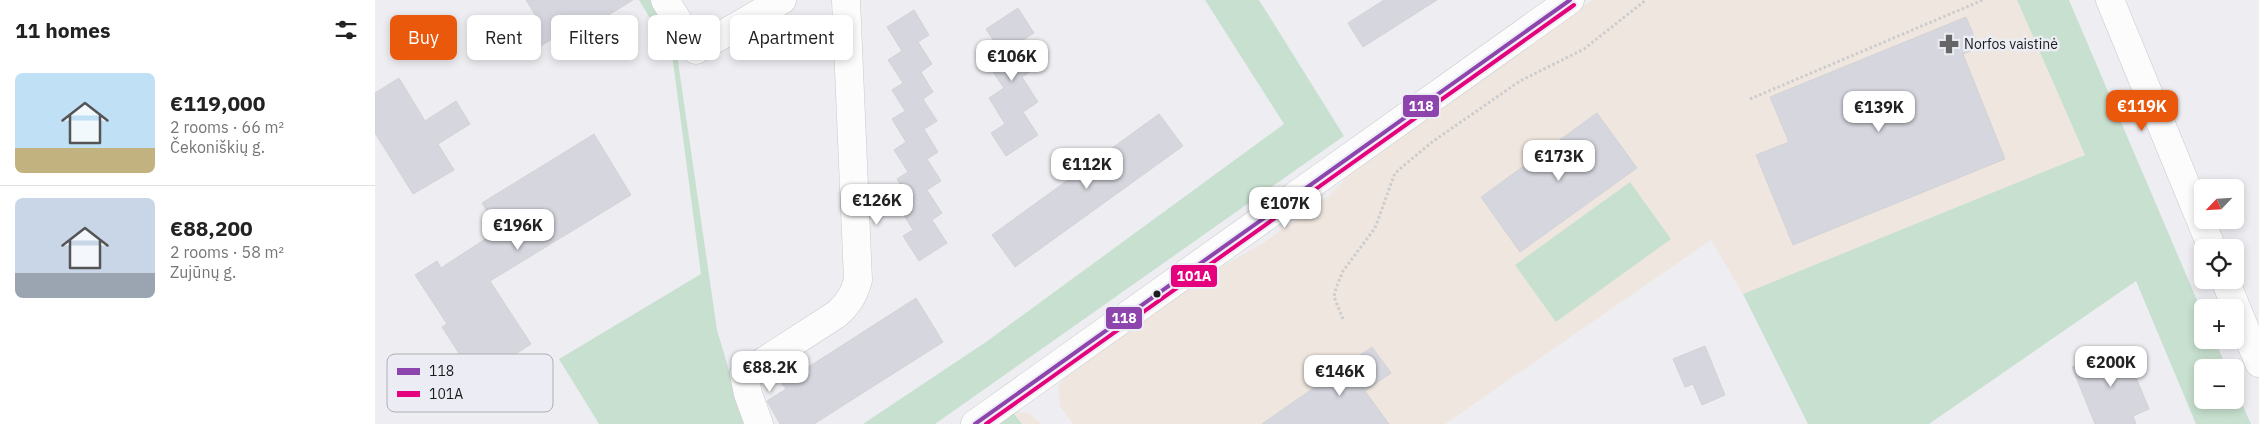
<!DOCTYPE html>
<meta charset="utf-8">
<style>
:root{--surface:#fff;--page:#f2f2f2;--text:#222;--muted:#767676;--line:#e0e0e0;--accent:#ea580c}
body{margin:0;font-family:"IBM Plex Sans",sans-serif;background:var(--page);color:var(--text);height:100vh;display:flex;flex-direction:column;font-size:19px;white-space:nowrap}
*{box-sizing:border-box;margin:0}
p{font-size:16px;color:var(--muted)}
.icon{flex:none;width:28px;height:28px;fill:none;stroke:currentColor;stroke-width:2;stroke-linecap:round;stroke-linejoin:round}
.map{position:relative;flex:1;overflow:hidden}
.drawer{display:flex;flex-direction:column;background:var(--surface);width:375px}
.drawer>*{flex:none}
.top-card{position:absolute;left:15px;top:15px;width:475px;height:45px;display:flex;gap:10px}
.needle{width:32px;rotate:245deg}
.fabs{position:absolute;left:1819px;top:179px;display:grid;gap:10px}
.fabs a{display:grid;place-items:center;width:50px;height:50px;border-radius:8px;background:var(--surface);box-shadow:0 2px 8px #0003;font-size:25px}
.price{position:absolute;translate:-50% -42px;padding:0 11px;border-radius:10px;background:#fff;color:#222;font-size:16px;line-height:32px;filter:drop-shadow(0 1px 2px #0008)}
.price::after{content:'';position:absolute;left:50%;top:30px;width:15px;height:11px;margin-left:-8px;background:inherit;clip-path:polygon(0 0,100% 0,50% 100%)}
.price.on{background:var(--accent);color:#fff}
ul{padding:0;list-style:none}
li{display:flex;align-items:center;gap:15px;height:125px;padding:0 15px}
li+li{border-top:1px solid var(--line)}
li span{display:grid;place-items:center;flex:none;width:140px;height:100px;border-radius:8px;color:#555}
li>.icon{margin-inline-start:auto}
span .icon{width:60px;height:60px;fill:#fffc;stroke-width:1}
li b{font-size:21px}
h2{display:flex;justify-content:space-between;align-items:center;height:60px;padding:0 15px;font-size:21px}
.pill{padding:0 18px;border-radius:8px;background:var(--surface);box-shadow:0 2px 8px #0003;font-size:18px;line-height:45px}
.pill.on{background:var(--accent);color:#fff}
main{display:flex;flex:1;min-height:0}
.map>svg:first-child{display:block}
.commercial{fill:#efe7df}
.green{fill:#c8e0cf}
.building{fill:#d5d6de;stroke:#d3d3d6}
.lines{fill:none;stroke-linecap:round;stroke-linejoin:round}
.street-casing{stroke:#c9c9cc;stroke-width:29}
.secondary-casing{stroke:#c9c9cc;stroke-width:29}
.path{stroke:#ccccce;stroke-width:3;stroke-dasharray:2.5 2.5;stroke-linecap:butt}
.street{stroke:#fcfcfd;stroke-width:28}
.secondary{stroke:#fcfcfd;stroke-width:28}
.bus-1-casing{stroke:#ecedf4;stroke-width:8}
.bus-2-casing{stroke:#ecedf4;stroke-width:8}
.bus-1{stroke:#8e44ad;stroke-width:4}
.bus-2{stroke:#e5007d;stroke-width:4}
.bus-dot{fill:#1c1c1e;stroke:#ecedf4;stroke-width:2}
.labels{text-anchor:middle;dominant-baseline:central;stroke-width:5;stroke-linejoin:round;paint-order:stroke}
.poi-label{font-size:14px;fill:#1c1c1e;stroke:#ecedf4;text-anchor:start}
.key{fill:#ecedf4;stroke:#aeaeb4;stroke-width:1}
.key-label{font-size:14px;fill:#1c1c1e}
.line-badge{stroke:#ecedf4;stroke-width:2}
.badge-label{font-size:14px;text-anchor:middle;font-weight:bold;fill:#fff}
</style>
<main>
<section class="drawer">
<h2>11 homes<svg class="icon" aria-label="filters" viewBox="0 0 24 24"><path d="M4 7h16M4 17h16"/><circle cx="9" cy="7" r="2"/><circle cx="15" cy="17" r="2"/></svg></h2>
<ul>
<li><span style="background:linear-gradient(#bfe0f5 75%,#c2b280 0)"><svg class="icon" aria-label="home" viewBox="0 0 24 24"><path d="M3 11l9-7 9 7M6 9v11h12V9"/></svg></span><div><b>€119,000</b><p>2 rooms · 66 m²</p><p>Čekoniškių g.</p></div></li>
<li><span style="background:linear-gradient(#c9d6e8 75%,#9aa5b1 0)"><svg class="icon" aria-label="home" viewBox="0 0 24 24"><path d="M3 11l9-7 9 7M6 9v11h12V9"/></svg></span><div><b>€88,200</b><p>2 rooms · 58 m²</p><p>Zujūnų g.</p></div></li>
</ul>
</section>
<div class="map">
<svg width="1884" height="424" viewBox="0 0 1884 424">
<rect width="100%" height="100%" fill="#eeeef2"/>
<g class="commercial">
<polygon points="1217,0 1642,0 1710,155 1368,294 1336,240 1070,424 698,424 685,406 683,387 697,366 811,286 888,243 955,195 1002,146 1121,64"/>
<polygon points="637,411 653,413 667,424 647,424"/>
</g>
<g class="green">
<polygon points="264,0 276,0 292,25 301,48 342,330 370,424 224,424 184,359 326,274 297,54"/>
<polygon points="830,0 884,0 969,136 560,424 488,424 611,342 909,124"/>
<polygon points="1642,0 1694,0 1827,312 1828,340 1840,340 1851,367 1828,368 1828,400 1860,400 1860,388 1876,424 1821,424 1761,281 1554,424 1433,424 1368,294 1710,155"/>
<polygon points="1255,182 1296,239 1181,322 1140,265"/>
<polygon points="637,411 647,424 620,424"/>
</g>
<g class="building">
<polygon points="151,0 258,0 203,34 198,26 161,49 148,27 162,18"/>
<polygon points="1009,0 1062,0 988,47 973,23"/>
<polygon points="643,8 659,33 645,42 662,67 647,77 663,102 648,112 663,135 631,156 616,133 630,124 614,98 629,88 612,63 627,53 611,29"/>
<polygon points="539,10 554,35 543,42 557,64 546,72 558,92 548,99 562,121 549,129 563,152 552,159 566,181 552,190 567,213 557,220 572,243 544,261 528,236 538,230 524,207 535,200 522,179 533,172 519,150 531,142 517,119 530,111 517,90 528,83 513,60 527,51 512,27"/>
<polygon points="1591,17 1604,48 1588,54 1630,159 1418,245 1381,155 1414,142 1395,97"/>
<polygon points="24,78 50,121 81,101 95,124 63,144 79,170 38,194 0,133 0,93"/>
<polygon points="1222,113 1262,168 1145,252 1106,197"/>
<polygon points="784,114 808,146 640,267 617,235"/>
<polygon points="219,134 256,195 115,281 156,344 127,363 131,368 105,386 67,327 72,324 40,275 62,261 66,268 124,230 107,203"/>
<polygon points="541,298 568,342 439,424 405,424 392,401 411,389 407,384"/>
<polygon points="1330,346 1350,395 1327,405 1318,384 1310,387 1298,359"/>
<polygon points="1748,346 1774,409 1758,416 1761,424 1720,424 1697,367"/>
<polygon points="997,347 1016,373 990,391 1014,424 887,424"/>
</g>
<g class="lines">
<defs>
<g id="street">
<polyline points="290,0 321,50 407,0"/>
<path d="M384 424 373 394 369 374 462 314C473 304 479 295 483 280L471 0"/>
</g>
<g id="secondary">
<polyline points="1735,0 1837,248"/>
<polyline points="1850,280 1884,363"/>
<polyline points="600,424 1195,0"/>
</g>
</defs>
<use href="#street" class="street-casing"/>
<use href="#secondary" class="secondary-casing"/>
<g class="path">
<polyline points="1375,99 1608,0"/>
<polyline points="968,319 959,297 961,288 968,271 1000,228 1020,173 1057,142 1145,81 1209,49 1271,0"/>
</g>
<use href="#street" class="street"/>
<use href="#secondary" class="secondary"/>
<defs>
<polyline id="bus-1" points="600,424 1195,0"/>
<polyline id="bus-2" points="611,424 1199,5"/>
</defs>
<use href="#bus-1" class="bus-1-casing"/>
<use href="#bus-2" class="bus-2-casing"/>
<use href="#bus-1" class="bus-1"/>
<use href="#bus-2" class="bus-2"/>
</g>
<defs>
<symbol id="pharmacy-bare" viewBox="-9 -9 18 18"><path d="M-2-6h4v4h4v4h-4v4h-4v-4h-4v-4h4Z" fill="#666668" stroke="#ecedf4" stroke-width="2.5" paint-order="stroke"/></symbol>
</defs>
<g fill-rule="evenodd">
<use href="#pharmacy-bare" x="1560" y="30" width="28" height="28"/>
</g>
<circle class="bus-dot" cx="782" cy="294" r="4.5"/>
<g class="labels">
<g class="poi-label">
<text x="1589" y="44">Norfos vaistinė</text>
</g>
</g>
<rect x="12" y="354" width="166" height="58" rx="8" class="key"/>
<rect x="22" y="368" width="23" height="7" fill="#8e44ad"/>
<rect x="22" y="391" width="23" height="6" fill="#e5007d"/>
<g class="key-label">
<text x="54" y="376">118</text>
<text x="54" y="399">101A</text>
</g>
<g class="line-badge">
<rect x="1027" y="94" width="38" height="24" rx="5" fill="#8e44ad"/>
<rect x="795" y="264" width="48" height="24" rx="5" fill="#e5007d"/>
<rect x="730" y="306" width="38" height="24" rx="5" fill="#8e44ad"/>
</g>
<g class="badge-label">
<text x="1046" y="111">118</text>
<text x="819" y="281">101A</text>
<text x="749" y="323">118</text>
</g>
</svg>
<div class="fabs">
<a><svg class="needle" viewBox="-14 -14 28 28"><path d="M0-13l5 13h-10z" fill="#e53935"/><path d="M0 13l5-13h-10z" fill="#767676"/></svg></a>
<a><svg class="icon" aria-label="locate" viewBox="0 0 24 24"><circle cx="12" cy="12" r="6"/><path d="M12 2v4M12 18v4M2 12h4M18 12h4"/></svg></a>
<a>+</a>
<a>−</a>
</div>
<b class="price" style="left:637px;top:82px">€106K</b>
<b class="price on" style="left:1767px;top:132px">€119K</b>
<b class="price" style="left:1504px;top:133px">€139K</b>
<b class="price" style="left:1184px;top:182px">€173K</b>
<b class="price" style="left:712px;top:190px">€112K</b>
<b class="price" style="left:502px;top:226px">€126K</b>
<b class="price" style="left:910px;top:229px">€107K</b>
<b class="price" style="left:143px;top:251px">€196K</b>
<b class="price" style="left:1736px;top:388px">€200K</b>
<b class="price" style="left:395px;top:393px">€88.2K</b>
<b class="price" style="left:965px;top:397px">€146K</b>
<div class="top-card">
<a class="pill on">Buy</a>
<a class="pill">Rent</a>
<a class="pill">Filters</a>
<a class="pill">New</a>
<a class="pill">Apartment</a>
</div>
</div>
</main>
